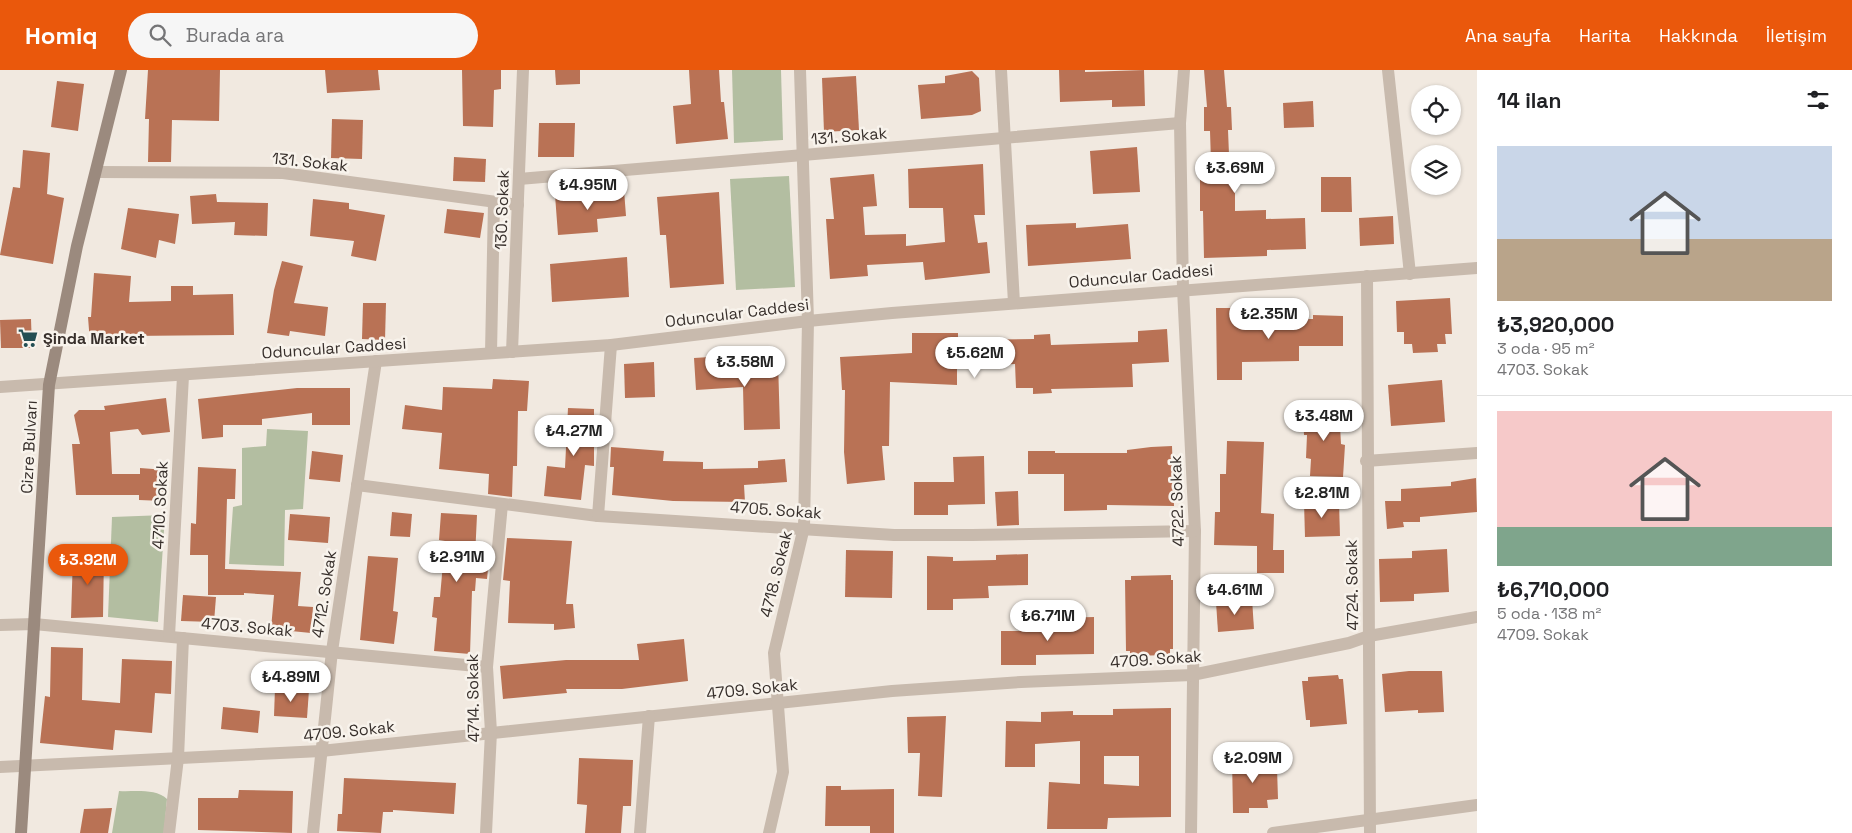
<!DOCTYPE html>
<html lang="tr">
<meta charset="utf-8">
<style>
:root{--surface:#fff;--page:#f6f6f6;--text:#202124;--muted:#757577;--line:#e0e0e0;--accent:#ea580c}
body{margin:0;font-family:"Space Grotesk",sans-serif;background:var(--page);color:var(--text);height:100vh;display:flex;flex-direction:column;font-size:19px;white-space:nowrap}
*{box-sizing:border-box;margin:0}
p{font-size:16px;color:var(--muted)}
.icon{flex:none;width:28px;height:28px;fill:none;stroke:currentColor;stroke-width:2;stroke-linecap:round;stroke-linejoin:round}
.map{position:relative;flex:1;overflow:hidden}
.details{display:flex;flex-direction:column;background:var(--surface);width:375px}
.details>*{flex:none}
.controls{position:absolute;left:1411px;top:15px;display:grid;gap:10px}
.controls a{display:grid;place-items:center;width:50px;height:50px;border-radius:50%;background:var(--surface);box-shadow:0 1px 4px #0004;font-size:25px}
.price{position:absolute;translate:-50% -42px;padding:0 11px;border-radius:18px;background:#fff;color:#222;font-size:16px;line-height:32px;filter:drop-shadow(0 1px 2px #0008)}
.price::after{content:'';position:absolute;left:50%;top:30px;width:15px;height:11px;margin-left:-8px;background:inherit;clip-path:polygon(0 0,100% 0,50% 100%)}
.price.active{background:var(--accent);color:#fff}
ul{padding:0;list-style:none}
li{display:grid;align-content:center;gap:10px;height:265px;padding:0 20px}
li+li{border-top:1px solid var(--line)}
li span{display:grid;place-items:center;height:155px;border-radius:0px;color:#555}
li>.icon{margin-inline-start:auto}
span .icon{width:90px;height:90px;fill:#fffc;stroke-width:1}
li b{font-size:21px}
h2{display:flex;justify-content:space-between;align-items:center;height:60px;padding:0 20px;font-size:21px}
header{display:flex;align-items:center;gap:30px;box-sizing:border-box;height:70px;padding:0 25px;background:var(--accent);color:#fff}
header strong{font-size:24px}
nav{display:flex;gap:28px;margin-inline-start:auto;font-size:18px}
.search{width:350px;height:45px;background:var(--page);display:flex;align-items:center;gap:12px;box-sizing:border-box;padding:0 18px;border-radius:28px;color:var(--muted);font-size:19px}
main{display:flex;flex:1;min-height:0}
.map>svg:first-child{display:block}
.green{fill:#b3bea1}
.building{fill:#b97255;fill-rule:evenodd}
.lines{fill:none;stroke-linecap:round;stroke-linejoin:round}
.minor{stroke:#c8baad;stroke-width:12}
.tertiary{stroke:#c8baad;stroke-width:12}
.secondary{stroke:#9b8a7e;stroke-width:12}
.labels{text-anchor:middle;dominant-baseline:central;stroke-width:5;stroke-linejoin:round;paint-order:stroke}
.street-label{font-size:16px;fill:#372f2b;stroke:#f8f3ec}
.poi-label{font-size:16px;font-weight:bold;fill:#372f2b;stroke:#f8f3ec;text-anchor:start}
</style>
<header>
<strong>Homiq</strong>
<div class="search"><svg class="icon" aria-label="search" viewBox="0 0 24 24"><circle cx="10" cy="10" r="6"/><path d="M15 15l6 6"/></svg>Burada ara</div>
<nav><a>Ana sayfa</a><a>Harita</a><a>Hakkında</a><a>İletişim</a></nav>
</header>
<main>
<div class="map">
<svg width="1477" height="763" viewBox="0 0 1477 763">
<rect width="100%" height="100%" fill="#f1e9e0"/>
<g class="green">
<polygon points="732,0 781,0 783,70 734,73"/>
<polygon points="789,106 795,217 736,220 730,109"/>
<polygon points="267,359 308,361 303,439 285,440 284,496 229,494 233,437 242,435 242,378 266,376"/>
<polygon points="165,445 158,552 108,547 112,447"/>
<path d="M119 721C134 722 155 718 167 729L164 763H112Z"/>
</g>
<g class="building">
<polygon points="148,0 220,0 219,51 172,50 171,92 148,92 149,49 145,49"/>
<polygon points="325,0 378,0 380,20 327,23"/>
<polygon points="462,0 501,0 501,19 494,20 493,57 463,56"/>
<polygon points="555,0 580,0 580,14 556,15"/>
<polygon points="689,0 719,0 721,32 724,32 728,69 676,74 673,36 691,34"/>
<polygon points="1059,0 1085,0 1085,2 1144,0 1145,36 1112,37 1112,30 1060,32"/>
<polygon points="1204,0 1224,0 1227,37 1231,37 1232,60 1228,60 1230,109 1235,109 1235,141 1266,140 1266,149 1305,148 1306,179 1267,180 1267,186 1204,188 1203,141 1200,141 1200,97 1205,97 1204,92 1211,92 1210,61 1204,61 1204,37 1207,37"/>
<polygon points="972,1 979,8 981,41 972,45 921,49 918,15 945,13 945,6"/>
<polygon points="856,6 859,60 824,62 822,8"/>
<polygon points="57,11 84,14 78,61 51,57"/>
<polygon points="1313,31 1314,57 1284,58 1283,33"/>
<polygon points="332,49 363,50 362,89 331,88"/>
<polygon points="539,53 575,53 574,87 538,87"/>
<polygon points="1137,77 1140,122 1093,124 1090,81"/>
<polygon points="23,80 50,83 47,124 64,128 53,194 0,185 13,117 20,118"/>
<polygon points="454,87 486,89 485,112 453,111"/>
<polygon points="983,94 985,145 974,145 978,173 987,172 990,203 925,210 923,192 867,195 868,206 830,209 826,149 834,149 830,108 874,104 877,136 863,137 865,165 906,164 906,176 945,172 943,138 909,138 908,99"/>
<polygon points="1321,107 1351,107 1352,142 1321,142"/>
<polygon points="624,120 626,146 597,149 598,162 558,165 555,125"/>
<polygon points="719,122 724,214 670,218 666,165 660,165 657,127"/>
<polygon points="216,124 217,132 268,133 267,166 234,165 235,152 192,154 190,126"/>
<polygon points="313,129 349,133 349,139 385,145 376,191 351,186 354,171 310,166"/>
<polygon points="128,138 179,144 175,174 159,170 156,188 121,179"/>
<polygon points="447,139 484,143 480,168 444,163"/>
<polygon points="1393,146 1394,174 1360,176 1359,148"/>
<polygon points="1076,153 1076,158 1128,154 1131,189 1028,196 1026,155"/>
<polygon points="627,187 629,227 552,232 550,194"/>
<polygon points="282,191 303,196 294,233 328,237 325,266 290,261 289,266 267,263 274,220"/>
<polygon points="94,203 131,206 129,232 171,231 171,216 193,216 193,225 233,224 234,265 128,266 128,270 90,273 88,247 91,247"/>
<polygon points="1450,228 1452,264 1445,264 1446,274 1437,274 1438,282 1413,283 1412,274 1404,274 1404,262 1397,262 1396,231"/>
<polygon points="363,233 386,233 385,270 362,269"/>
<polygon points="1216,238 1241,238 1241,250 1313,249 1313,245 1343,246 1343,276 1299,276 1299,291 1242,292 1242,310 1217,310"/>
<polygon points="31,249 32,278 1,278 0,250"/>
<polygon points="1167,259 1169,292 1132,294 1133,317 1051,319 1052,323 1033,324 1033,318 1016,318 1015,294 957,297 957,315 890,312 889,376 882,376 885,410 847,414 844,382 845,320 842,320 840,287 912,283 912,263 958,263 958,270 1034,269 1034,265 1050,264 1051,275 1138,272 1138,261"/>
<polygon points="726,286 727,293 778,291 780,359 744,360 743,317 696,320 694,288"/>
<polygon points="654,292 655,327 625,328 624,294"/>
<polygon points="493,309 529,311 527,341 518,341 517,396 513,396 512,427 488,424 489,404 439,399 442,363 402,359 405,335 442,340 443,317 492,319"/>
<polygon points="1442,310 1445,352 1391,356 1388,315"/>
<polygon points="297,318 350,318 350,355 312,355 312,343 262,349 262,355 223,355 223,367 202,369 198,329"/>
<polygon points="166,328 170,362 142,365 138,359 110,362 112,404 140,404 140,398 166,400 164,431 139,430 139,425 76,425 72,374 80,374 74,345 79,340 105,340 104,336"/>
<polygon points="1339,337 1341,374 1345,375 1343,407 1310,406 1311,389 1306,388 1307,365 1304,365 1303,339"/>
<polygon points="568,338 594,339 594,396 585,395 581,430 544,426 547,396 565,398"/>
<polygon points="1227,371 1264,372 1261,443 1274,444 1273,480 1284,480 1284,503 1257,503 1257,476 1214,475 1215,442 1220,442 1220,404 1226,404"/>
<polygon points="1172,376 1174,436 1107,435 1107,440 1064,441 1064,404 1028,404 1028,381 1055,381 1055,383 1127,383 1127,380 1151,377"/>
<polygon points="611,377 664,381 663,391 703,392 703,399 758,398 758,391 785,389 787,412 744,415 745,432 673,431 612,425 614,397 610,397"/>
<polygon points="312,381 343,385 340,412 309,409"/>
<polygon points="984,386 985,434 948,435 948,445 914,445 914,412 954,412 953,387"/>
<polygon points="198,397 236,399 235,429 227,429 225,499 301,502 298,536 313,537 311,563 271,559 274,525 244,523 244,525 208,525 208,485 190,485 191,453 196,454"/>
<polygon points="1476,408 1477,442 1420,447 1420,452 1403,452 1404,457 1387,459 1385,431 1401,431 1401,419 1451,416 1451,412"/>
<polygon points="1018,421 1019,455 997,456 995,422"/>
<polygon points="1304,432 1339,432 1340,466 1305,467"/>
<polygon points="392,442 412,444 410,467 390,466"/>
<polygon points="441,443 477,445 475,487 489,489 487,509 476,508 475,521 472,521 470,584 434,581 437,548 432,547 434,527 440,527 445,471 439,470"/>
<polygon points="290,444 330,447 328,473 288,470"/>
<polygon points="507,468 572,471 566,534 573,534 575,558 554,560 554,554 508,553 510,511 503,510"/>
<polygon points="1447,479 1449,522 1414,524 1414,531 1380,532 1379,489 1412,488 1412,481"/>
<polygon points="846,480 893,481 892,528 845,527"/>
<polygon points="85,483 104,483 103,547 71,548 73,486 84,486"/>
<polygon points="1028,484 1028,515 988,516 989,528 953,529 953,540 927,540 927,486 953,487 953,491 996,490 996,485"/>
<polygon points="368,486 398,488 393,541 398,542 394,574 360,570"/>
<polygon points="1171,505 1171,510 1173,510 1173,579 1170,579 1170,585 1130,586 1130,581 1126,581 1125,510 1131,510 1131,506"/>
<polygon points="183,525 216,527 214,552 181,551"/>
<polygon points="1252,529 1254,559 1218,562 1216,532"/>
<polygon points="1094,547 1094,584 1036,585 1036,595 1001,595 1001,561 1059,561 1059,548"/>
<polygon points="684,569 688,611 622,619 566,619 567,623 503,629 500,596 566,590 639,590 637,574"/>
<polygon points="51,577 83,578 82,630 120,633 122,589 172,591 171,624 155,623 152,663 115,660 113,680 40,673 45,626 50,627"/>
<polygon points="1409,601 1442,601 1444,642 1418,643 1418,640 1385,642 1382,604"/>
<polygon points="1338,605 1339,609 1343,609 1347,654 1310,657 1310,650 1306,650 1302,611 1308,611 1308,607"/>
<polygon points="275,618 309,620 307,648 274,646"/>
<polygon points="223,637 260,641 258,663 221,659"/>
<path d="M1171 638V747L1108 748 1107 759H1047L1049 712 1080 714V671L1035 674V697H1005L1006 651 1041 652V642L1073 641V645H1113V639ZM1104 686H1139V716L1104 714Z"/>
<polygon points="946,646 942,727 918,726 920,683 908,683 907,647"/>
<polygon points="1239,685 1255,685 1255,689 1269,689 1269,699 1277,698 1278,729 1267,730 1268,738 1249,738 1249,743 1233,743 1232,688 1239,688"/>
<polygon points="579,688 633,690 631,736 623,736 621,763 585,763 587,735 577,734"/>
<polygon points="344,708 456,713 454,744 393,740 393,742 383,742 381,763 337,761 338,744 342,744"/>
<polygon points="826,716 841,716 841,720 894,719 894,763 870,763 870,756 825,756"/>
<polygon points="239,720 293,721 292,763 198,760 198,728 238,728"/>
<polygon points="112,738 108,763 80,763 84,739"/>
</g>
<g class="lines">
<g class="minor">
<polyline points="1001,0 1014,233"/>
<polyline points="1184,0 1180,53 1183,219 1195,461 1191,763"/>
<polyline points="1388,0 1410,204"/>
<polyline points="97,102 283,103 518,135"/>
<polyline points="519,109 1180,53"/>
<polyline points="1367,206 1370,763"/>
<polyline points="512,282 523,0"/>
<polyline points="491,283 494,132"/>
<polyline points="1366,391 1477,383"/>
<polyline points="357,415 598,446 894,465 972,465 1195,461"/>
<polyline points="598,446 611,275"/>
<polyline points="0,555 34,554 487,597"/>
<polyline points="169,566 183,306"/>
<polyline points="0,697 321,681 892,621 1021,612 1192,605 1349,573 1369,566 1477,547"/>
<polyline points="169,763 178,688 183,568"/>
<polyline points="313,763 332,581 376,291"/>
<polyline points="486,763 491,662 487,597 502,434"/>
<polyline points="640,763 649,646"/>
<polyline points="769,763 783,702 774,583 804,457 808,251 800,0"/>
<polyline points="1273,763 1477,735"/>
</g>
<polyline class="tertiary" points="0,317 611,275 808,251 892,243 1477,198"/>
<polyline class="secondary" points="21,763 49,315 77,176 121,0"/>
</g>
<defs>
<symbol id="supermarket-bare" viewBox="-9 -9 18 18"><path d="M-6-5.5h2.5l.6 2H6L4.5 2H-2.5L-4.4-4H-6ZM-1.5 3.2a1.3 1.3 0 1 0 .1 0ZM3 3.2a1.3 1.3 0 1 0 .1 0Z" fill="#244f54" stroke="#f8f3ec" stroke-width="2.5" paint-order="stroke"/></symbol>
</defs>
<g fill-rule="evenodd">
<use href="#supermarket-bare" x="14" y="254" width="28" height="28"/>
</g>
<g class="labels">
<g class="street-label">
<text transform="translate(849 66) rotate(-5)">131. Sokak</text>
<text transform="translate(310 92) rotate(6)">131. Sokak</text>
<text transform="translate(502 140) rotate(-88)">130. Sokak</text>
<text transform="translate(1141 206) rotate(-5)">Oduncular Caddesi</text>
<text transform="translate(737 243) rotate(-7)">Oduncular Caddesi</text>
<text transform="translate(334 278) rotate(-4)">Oduncular Caddesi</text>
<text transform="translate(29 377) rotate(-87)">Cizre Bulvarı</text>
<text transform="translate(1177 431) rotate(-92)">4722. Sokak</text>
<text transform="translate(160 435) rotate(-87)">4710. Sokak</text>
<text transform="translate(776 440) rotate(4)">4705. Sokak</text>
<text transform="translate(776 504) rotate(-76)">4718. Sokak</text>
<text transform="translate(1352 515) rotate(-91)">4724. Sokak</text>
<text transform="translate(324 524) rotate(-81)">4712. Sokak</text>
<text transform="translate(247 557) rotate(5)">4703. Sokak</text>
<text transform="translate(1156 589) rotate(-4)">4709. Sokak</text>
<text transform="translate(752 619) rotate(-6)">4709. Sokak</text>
<text transform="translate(473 628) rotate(-91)">4714. Sokak</text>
<text transform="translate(349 661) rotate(-6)">4709. Sokak</text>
</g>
<g class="poi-label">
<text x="43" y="268">Şinda Market</text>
</g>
</g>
</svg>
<div class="controls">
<a><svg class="icon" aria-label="locate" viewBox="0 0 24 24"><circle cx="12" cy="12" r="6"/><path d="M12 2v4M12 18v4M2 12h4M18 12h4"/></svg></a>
<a><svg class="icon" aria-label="layers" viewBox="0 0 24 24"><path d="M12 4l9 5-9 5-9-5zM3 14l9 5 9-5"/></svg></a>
</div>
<b class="price" style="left:1235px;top:124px">₺3.69M</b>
<b class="price" style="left:588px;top:141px">₺4.95M</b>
<b class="price" style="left:1269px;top:270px">₺2.35M</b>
<b class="price" style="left:975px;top:309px">₺5.62M</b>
<b class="price" style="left:745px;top:318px">₺3.58M</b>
<b class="price" style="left:1324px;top:372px">₺3.48M</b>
<b class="price" style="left:574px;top:387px">₺4.27M</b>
<b class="price" style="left:1322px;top:449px">₺2.81M</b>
<b class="price" style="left:457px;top:513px">₺2.91M</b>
<b class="price active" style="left:88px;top:516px">₺3.92M</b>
<b class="price" style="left:1235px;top:546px">₺4.61M</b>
<b class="price" style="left:1048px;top:572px">₺6.71M</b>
<b class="price" style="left:291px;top:633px">₺4.89M</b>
<b class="price" style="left:1253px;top:714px">₺2.09M</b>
</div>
<section class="details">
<h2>14 ilan<svg class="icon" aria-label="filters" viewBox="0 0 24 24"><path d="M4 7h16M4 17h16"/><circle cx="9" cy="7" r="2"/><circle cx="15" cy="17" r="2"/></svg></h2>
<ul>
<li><span style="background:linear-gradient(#c9d6e8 60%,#b9a48a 0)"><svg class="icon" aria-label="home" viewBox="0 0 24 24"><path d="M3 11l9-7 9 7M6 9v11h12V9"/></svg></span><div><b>₺3,920,000</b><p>3 oda · 95 m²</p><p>4703. Sokak</p></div></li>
<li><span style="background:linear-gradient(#f6c9c9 75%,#7fa58c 0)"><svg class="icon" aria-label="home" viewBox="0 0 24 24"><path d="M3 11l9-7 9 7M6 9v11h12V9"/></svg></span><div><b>₺6,710,000</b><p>5 oda · 138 m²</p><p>4709. Sokak</p></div></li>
</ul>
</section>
</main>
